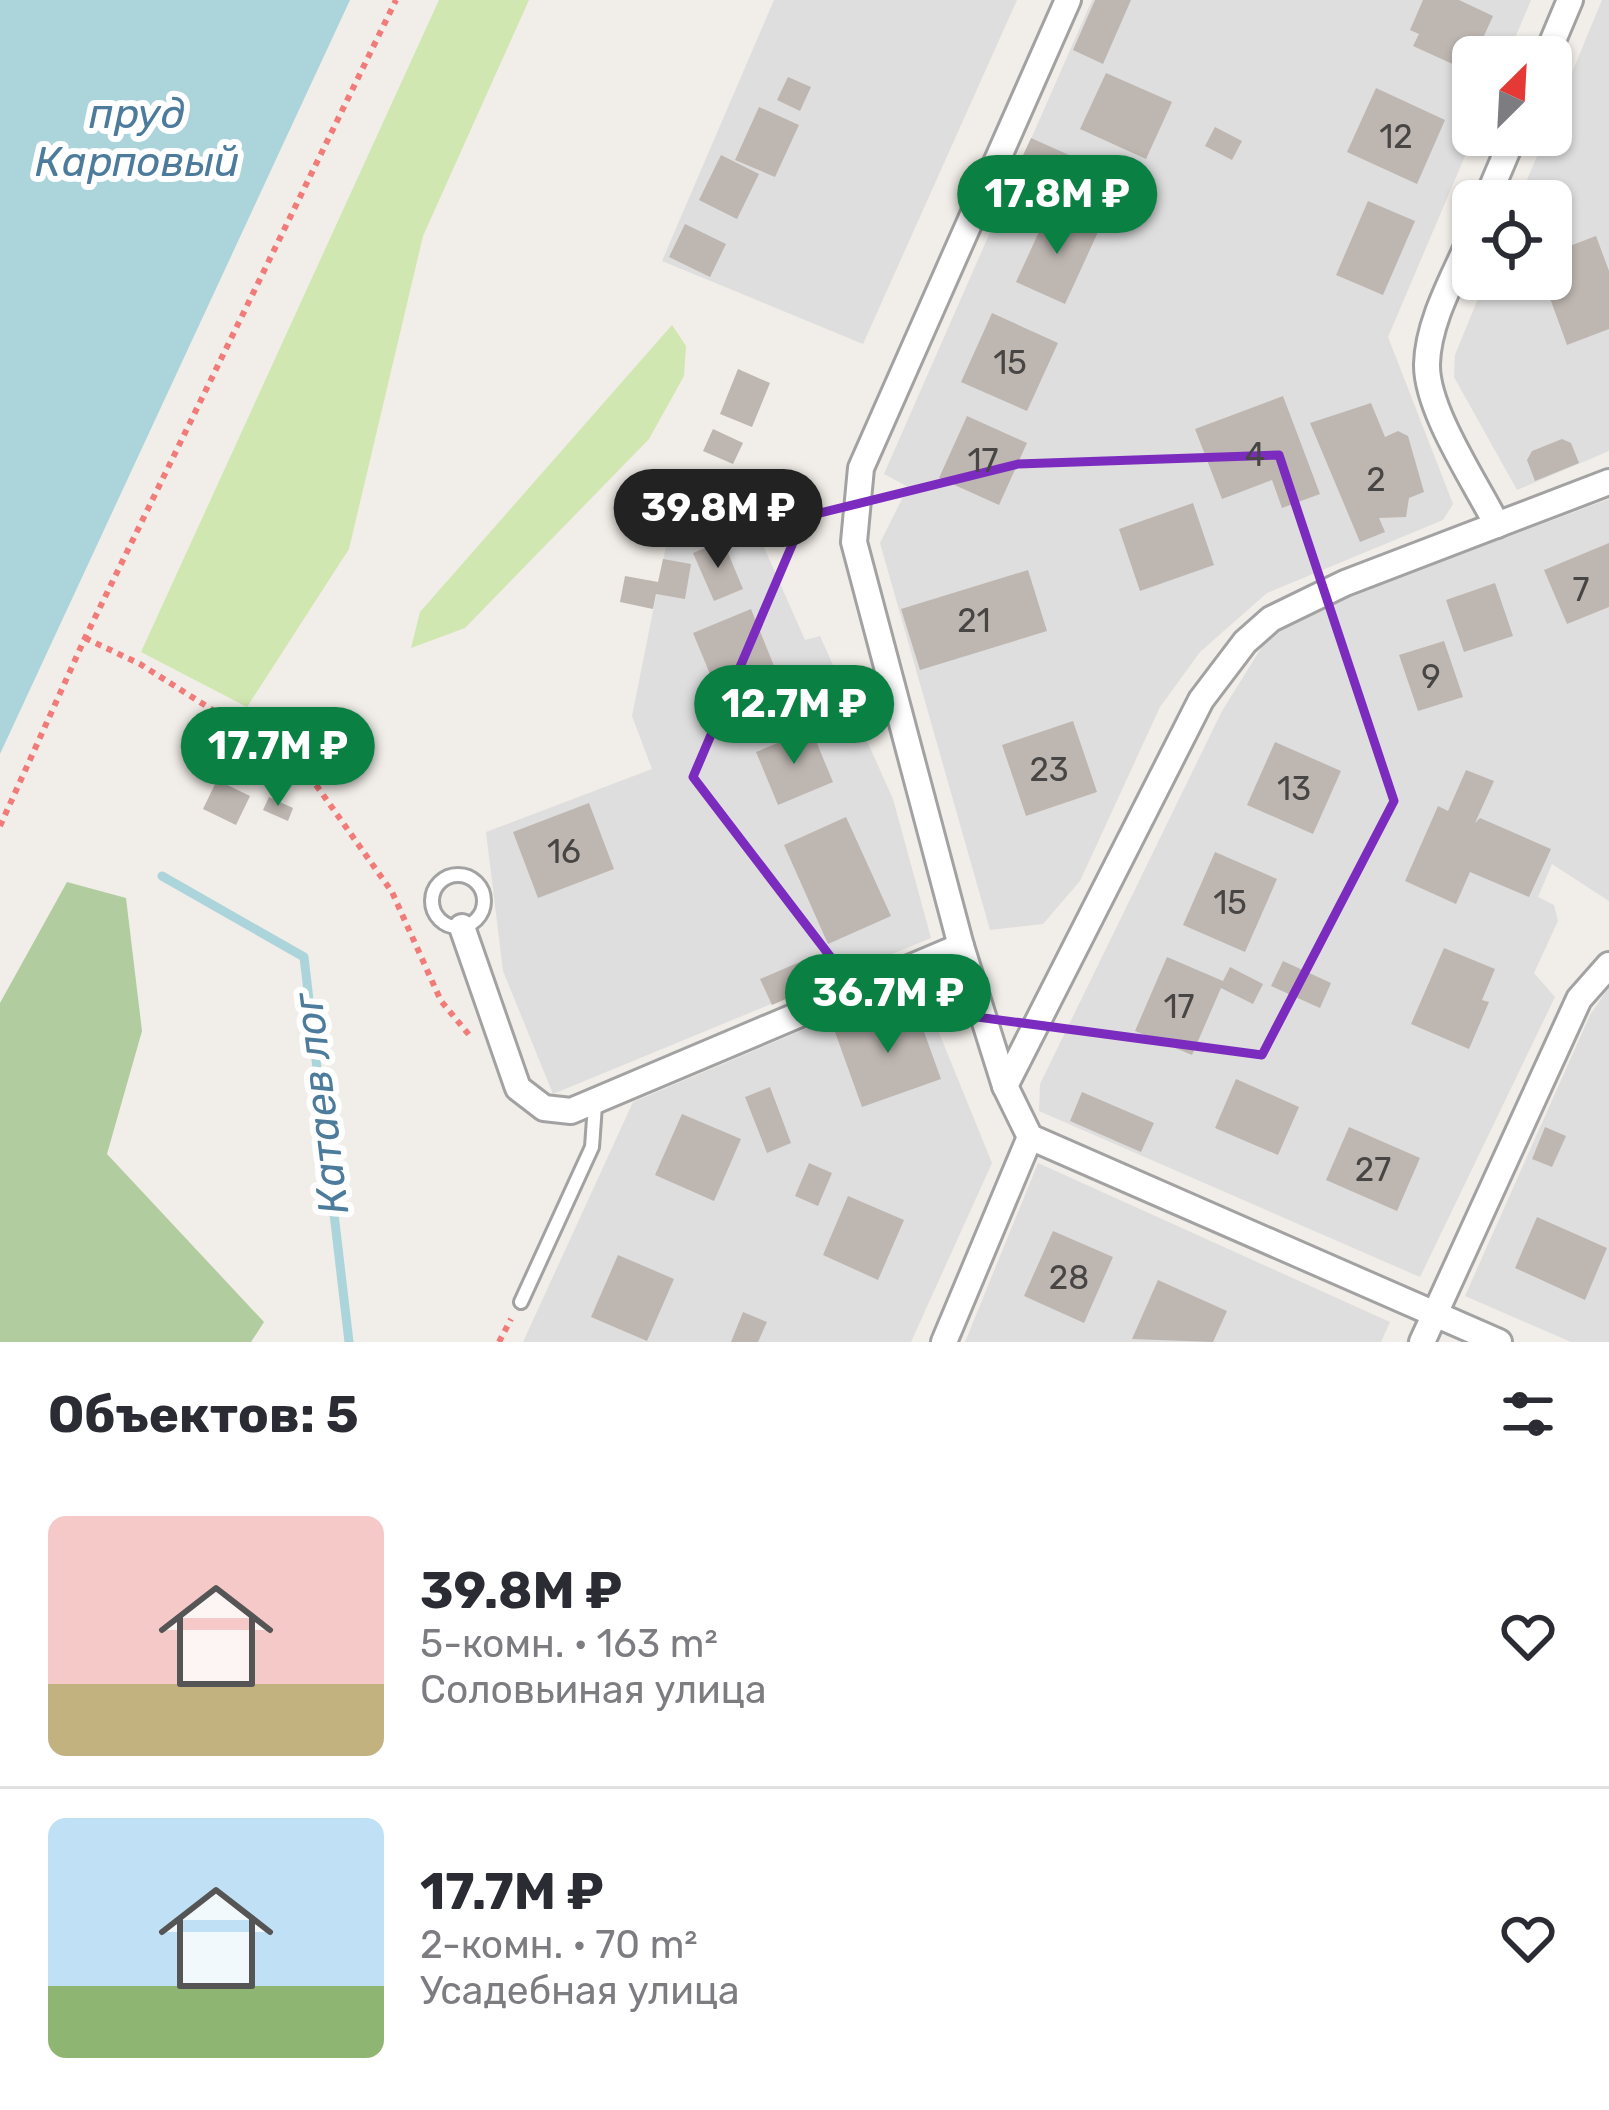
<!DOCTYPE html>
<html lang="ru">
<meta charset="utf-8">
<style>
:root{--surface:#fff;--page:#f2f2f3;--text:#2b2b33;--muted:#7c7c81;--line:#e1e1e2;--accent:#0b8043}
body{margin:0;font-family:Rubik,sans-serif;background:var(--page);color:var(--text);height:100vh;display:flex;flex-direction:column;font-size:45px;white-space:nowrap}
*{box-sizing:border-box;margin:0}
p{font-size:39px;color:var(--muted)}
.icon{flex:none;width:66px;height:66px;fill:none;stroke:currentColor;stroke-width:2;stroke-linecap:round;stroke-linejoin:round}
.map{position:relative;height:1342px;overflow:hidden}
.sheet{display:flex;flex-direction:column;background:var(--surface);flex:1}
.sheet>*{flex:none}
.needle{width:78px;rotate:24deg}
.tools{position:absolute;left:1452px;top:36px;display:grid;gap:24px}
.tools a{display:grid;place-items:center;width:120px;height:120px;border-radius:18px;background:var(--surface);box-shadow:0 3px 9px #0004;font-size:60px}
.price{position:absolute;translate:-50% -102px;padding:0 27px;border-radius:42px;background:var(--accent);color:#fff;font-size:39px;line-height:78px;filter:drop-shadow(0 3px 6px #0008)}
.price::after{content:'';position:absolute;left:50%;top:72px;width:36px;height:27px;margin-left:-18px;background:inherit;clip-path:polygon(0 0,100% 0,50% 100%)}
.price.selected{background:#222;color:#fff}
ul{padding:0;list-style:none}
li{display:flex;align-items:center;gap:36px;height:300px;padding:0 48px}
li+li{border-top:3px solid var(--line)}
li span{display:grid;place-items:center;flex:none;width:336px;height:240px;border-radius:18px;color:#555}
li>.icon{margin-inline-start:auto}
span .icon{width:144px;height:144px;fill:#fffc;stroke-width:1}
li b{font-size:51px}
h2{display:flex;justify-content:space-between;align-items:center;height:144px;padding:0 48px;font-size:51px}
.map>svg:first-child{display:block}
.residential{fill:#dfdede}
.grass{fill:#d1e7b2}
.forest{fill:#b1cda0}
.water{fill:#acd4db}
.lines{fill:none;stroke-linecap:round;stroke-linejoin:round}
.stream{stroke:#acd4db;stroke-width:9}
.building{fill:#beb6b1}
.lane-casing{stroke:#a2a2a2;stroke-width:18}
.street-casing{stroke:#a2a2a2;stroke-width:30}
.path{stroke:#f17b79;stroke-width:6;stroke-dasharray:6 6;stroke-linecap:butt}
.lane{stroke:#fff;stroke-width:12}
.street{stroke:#fff;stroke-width:24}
.marked{fill:none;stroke:#7b2cbf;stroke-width:9;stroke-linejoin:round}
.labels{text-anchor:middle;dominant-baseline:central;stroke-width:12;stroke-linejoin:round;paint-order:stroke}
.number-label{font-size:33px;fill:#484645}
.water-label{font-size:42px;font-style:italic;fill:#4c7b9c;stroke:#fff}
</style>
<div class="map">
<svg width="1609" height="1342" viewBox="0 0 1609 1342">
<rect width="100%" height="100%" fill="#f1ede8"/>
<g class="residential">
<polygon points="774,0 1017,0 863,344 662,261"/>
<polygon points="1092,0 1531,0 1507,57 1473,57 1474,135 1388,337 1453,504 1443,520 1267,593 1200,652 1160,707 1080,881 1043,924 990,930 880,543 908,487 884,474"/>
<polygon points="1602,0 1609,0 1609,451 1517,490 1454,377 1455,355 1486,279 1551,279 1551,201 1518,201 1546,135 1551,135 1551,123"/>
<polygon points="1609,499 1609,901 1552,864 1538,897 1554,905 1558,921 1534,973 1555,997 1420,1277 1039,1111 1040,1084 1222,711 1268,637 1311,610"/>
<polygon points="751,518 805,640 820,636 893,799 931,938 553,1094 503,971 486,832 652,769 632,716 667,541"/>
<polygon points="918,981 992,1163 911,1342 523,1342 633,1102"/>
<polygon points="1609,987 1609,1342 1571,1342 1465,1296 1590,1015"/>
<polygon points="1038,1163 1390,1322 1381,1342 965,1342"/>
</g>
<g class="grass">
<polygon points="439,0 529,0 423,236 349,549 247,707 141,652"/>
<polygon points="672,325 686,346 684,376 649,439 465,628 411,648 420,612"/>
</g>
<polygon class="forest" points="67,882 126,898 142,1031 107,1154 264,1322 251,1342 0,1342 0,1003"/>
<polygon class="water" points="0,0 350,0 0,754"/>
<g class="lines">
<polyline class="stream" points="162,876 304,957 349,1342"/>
</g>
<g class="building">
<polygon points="1095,0 1131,0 1103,64 1073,50"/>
<polygon points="1423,0 1459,0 1493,16 1468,71 1413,46 1419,34 1410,30"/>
<polygon points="1106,73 1172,102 1146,159 1080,129"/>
<polygon points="1466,73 1473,76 1473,108 1454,100"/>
<polygon points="788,77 811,87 800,111 777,100"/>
<polygon points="1376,88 1445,120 1417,184 1347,152"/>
<polygon points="759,107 799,125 775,177 735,160"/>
<polygon points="1215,127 1242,141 1232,160 1205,146"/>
<polygon points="1031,138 1109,173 1097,200 1019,164"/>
<polygon points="721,155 759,174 737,219 699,200"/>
<polygon points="1368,201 1415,221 1383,295 1336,275"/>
<polygon points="1049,210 1098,232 1065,304 1016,282"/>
<polygon points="685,224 726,244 710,277 669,257"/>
<polygon points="1596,236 1609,271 1609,329 1567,345 1543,279 1551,279 1551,253"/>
<polygon points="992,313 1058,343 1027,411 961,382"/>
<polygon points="738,369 770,383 752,427 720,414"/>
<polygon points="1283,396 1320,494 1282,508 1272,480 1222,499 1195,429"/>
<polygon points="1371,403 1385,437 1398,431 1408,436 1424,492 1409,498 1406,517 1379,518 1385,532 1360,542 1310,423"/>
<polygon points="967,416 1027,443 999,505 939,478"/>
<polygon points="713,429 743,443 733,464 703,451"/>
<polygon points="1562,439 1571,443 1579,463 1535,481 1527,460 1532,451"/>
<polygon points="1193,503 1214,565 1140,591 1119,529"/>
<polygon points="723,541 743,589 714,601 693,553"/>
<polygon points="1609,543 1609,607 1567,624 1544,570"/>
<polygon points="663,559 691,564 685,599 656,594 653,609 620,602 625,576 658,582"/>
<polygon points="1028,570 1047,631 920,670 901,609"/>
<polygon points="1495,583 1513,636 1464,652 1446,600"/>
<polygon points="751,609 789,703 732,727 693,633"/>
<polygon points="1444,641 1463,697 1418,711 1399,655"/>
<polygon points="1073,721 1097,792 1026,816 1002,745"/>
<polygon points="811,729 833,782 778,805 756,752"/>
<polygon points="1275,742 1341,771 1313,834 1247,805"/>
<polygon points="1466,770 1494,781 1475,823 1480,818 1551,849 1529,897 1470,872 1456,904 1405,881 1438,806 1448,811"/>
<polygon points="217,780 250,796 236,825 203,809"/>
<polygon points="269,797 293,808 288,821 263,810"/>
<polygon points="589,803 614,869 538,898 513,832"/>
<polygon points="846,817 891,916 828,944 784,845"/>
<polygon points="1215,852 1277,879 1245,952 1183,925"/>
<polygon points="1444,948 1495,969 1482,1000 1489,1002 1469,1049 1411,1024"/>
<polygon points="1167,957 1223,981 1230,967 1263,984 1253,1004 1221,988 1192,1055 1135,1031"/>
<polygon points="809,958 820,984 772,1005 760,979"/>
<polygon points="1283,961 1331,983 1320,1008 1271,986"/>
<polygon points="914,1004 941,1079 862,1107 835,1032"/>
<polygon points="1236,1079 1299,1107 1278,1155 1215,1128"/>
<polygon points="770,1087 791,1143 767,1153 745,1097"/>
<polygon points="1082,1092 1154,1123 1141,1152 1070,1121"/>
<polygon points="682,1114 741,1139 714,1201 655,1175"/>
<polygon points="1349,1127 1420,1158 1397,1211 1326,1180"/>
<polygon points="1545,1127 1566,1136 1552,1167 1532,1159"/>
<polygon points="809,1163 832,1173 818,1206 795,1196"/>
<polygon points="848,1196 904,1220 878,1280 823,1255"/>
<polygon points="1537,1217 1607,1248 1585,1300 1515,1268"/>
<polygon points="1053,1231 1113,1257 1084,1323 1024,1296"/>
<polygon points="618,1255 674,1279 647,1341 591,1317"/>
<polygon points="1158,1280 1227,1311 1213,1342 1132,1339"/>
<polygon points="743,1312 767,1322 758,1342 731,1342"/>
</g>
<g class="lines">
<defs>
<g id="lane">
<circle cx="458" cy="901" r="26"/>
<polyline points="521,1302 592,1147 595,1105"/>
</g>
<g id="street">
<polyline points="1068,0 861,468 854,542 961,946 1005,1086 1030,1137 1499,1342"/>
<polyline points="1546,57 1570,0"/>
<polyline points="1486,201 1514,135"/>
<path d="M1473 233C1456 273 1428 320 1427 364 1426 410 1476 483 1497 525"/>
<polyline points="462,927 518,1088 544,1108 571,1111 961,946"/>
<polyline points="1005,1086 1201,700 1245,642 1271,619 1345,583 1609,482"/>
<polyline points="944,1342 1030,1137"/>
<polyline points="1422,1342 1579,999 1609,965"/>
</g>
</defs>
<use href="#lane" class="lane-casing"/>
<use href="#street" class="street-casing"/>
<g class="path">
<polyline points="85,638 140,664 304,768 392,892 441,1001 470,1036"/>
<polyline points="0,826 85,638 396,0"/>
<polyline points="499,1342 511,1319"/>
</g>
<use href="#lane" class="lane"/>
<use href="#street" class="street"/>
</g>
<path class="marked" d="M1279 455 1394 801 1262 1055 865 1002 693 777 804 517 1018 464Z"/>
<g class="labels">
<g class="number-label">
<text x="1396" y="136">12</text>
<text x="1010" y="362">15</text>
<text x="1255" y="454">4</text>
<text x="983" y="460">17</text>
<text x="1376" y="479">2</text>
<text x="1581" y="589">7</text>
<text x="974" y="620">21</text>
<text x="1431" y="676">9</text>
<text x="1049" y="769">23</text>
<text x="1294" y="788">13</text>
<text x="564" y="851">16</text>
<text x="1230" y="902">15</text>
<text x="1179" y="1006">17</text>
<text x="1373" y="1169">27</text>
<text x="1069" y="1277">28</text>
</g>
<g class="water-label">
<text x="137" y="114">пруд<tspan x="137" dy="48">Карповый</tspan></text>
<text transform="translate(321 1104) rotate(-97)">Катаев лог</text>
</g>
</g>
</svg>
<div class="tools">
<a><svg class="needle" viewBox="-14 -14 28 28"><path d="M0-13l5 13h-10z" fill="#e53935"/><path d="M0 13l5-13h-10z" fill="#7c7c81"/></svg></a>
<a><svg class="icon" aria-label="locate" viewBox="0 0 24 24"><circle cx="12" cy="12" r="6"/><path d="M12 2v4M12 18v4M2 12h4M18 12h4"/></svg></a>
</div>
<b class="price" style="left:1057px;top:257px">17.8M ₽</b>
<b class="price selected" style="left:718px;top:571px">39.8M ₽</b>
<b class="price" style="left:794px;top:767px">12.7M ₽</b>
<b class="price" style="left:278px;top:809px">17.7M ₽</b>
<b class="price" style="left:888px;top:1056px">36.7M ₽</b>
</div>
<section class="sheet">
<h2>Объектов: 5<svg class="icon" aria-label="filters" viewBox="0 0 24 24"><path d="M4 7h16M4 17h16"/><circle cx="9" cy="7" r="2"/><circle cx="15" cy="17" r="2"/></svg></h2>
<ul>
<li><span style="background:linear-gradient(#f6c9c9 70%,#c2b280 0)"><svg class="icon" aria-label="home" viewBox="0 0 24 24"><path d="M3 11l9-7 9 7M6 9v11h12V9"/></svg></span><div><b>39.8M ₽</b><p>5-комн. · 163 m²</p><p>Соловьиная улица</p></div><svg class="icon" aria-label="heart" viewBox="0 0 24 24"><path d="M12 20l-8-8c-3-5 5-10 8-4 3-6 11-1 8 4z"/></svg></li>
<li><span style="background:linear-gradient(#bfe0f5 70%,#8fb573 0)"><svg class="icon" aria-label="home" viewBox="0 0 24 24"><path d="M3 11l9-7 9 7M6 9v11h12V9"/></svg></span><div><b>17.7M ₽</b><p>2-комн. · 70 m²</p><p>Усадебная улица</p></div><svg class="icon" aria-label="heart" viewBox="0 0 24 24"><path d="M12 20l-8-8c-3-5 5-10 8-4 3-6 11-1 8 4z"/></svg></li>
</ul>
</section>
